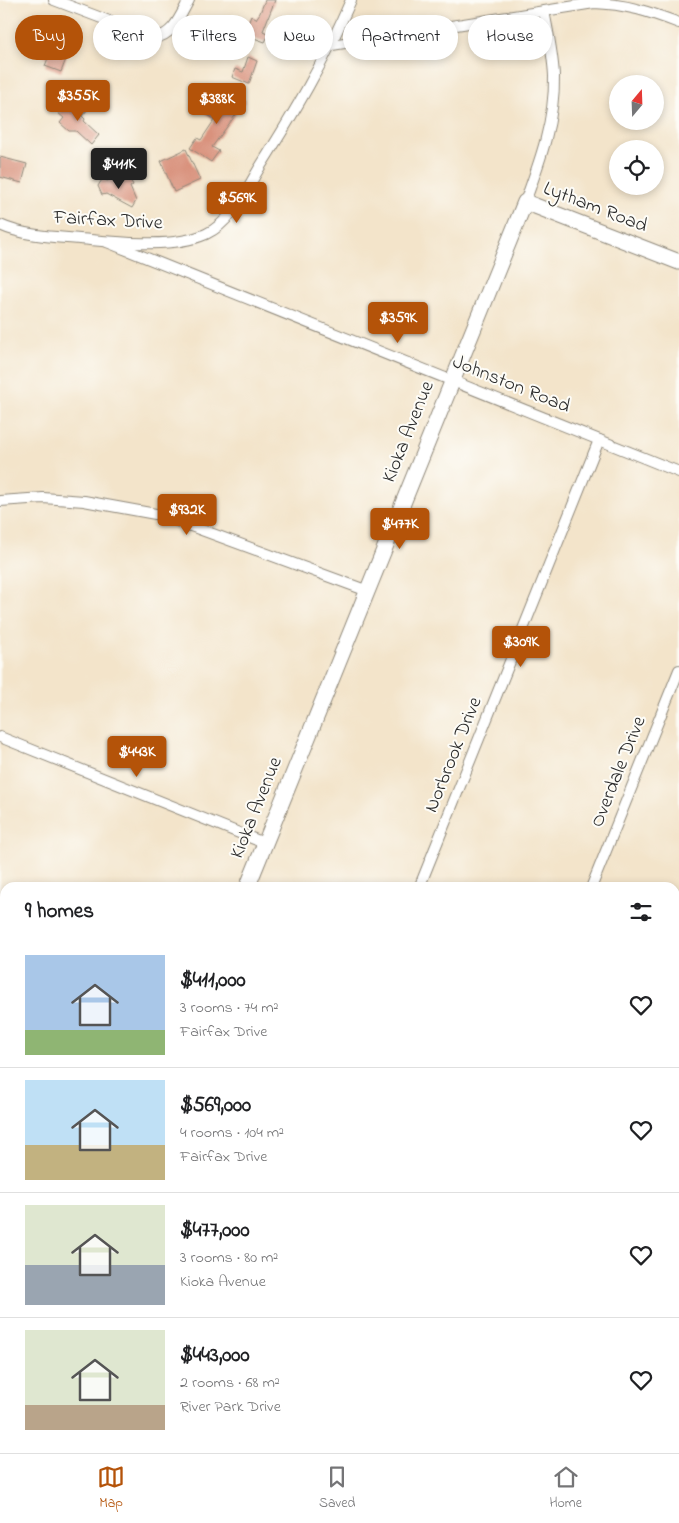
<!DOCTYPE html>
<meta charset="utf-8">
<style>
:root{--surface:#fff;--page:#f2f2f2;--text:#202124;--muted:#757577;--line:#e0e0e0;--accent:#b45309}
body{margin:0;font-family:"Indie Flower",sans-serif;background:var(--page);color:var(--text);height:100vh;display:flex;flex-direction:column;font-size:19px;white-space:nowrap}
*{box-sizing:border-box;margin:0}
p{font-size:16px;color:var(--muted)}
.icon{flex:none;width:28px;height:28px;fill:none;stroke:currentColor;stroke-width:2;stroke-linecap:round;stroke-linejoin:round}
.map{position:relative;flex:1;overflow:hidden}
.drawer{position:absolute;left:0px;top:882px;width:680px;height:571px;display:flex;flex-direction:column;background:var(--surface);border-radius:15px 15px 0 0;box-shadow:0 2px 8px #0003}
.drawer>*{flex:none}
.guide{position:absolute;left:15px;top:15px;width:650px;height:45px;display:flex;gap:10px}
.needle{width:32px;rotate:19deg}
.fabs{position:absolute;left:609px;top:75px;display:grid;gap:10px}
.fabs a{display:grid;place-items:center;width:55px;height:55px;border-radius:50%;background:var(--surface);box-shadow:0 2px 8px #0003;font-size:25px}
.price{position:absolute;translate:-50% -42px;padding:0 11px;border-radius:5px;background:var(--accent);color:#fff;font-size:16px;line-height:32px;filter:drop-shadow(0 1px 2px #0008)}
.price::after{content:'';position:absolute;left:50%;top:30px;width:15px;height:11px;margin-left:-8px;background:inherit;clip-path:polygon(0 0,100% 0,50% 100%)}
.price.active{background:#222;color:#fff}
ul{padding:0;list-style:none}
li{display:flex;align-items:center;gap:15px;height:125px;padding:0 25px}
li+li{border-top:1px solid var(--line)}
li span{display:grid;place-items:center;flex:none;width:140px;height:100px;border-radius:0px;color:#555}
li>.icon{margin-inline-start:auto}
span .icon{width:60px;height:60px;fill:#fffc;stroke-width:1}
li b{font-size:21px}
h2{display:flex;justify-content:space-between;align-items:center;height:60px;padding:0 25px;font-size:21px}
.tag{padding:0 18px;border-radius:22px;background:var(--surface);box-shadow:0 2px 8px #0003;font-size:18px;line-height:45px}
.tag.active{background:var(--accent);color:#fff}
.dock{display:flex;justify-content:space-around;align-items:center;height:70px;border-top:1px solid var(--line);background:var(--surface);font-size:14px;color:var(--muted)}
.dock a{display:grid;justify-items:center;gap:2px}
.dock .active{color:var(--accent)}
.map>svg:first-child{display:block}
.forest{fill:#66ae75;stroke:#486c50}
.building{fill:#d9927d}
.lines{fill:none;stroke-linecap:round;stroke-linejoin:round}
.street-casing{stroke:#8f887a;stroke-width:12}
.secondary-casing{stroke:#8f887a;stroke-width:17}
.primary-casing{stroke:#8f887a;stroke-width:18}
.path{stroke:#8f887a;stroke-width:2;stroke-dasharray:4 4;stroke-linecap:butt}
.street{stroke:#fff;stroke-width:10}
.secondary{stroke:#fff;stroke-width:15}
.primary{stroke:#fff;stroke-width:16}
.labels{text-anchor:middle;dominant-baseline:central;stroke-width:4;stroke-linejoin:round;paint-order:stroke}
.street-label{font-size:20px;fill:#2b2b2b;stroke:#fdfcf7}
</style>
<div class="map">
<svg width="679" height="1453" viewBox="0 0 679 1453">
<rect width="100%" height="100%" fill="#fdfcf7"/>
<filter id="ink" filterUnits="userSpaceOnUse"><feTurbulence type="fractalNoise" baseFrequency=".02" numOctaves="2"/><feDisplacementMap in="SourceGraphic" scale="10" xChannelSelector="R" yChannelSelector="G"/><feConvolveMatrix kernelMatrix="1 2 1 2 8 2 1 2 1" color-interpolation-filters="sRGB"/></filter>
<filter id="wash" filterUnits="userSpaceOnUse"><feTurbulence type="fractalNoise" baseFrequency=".0096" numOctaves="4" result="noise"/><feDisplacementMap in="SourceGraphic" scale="20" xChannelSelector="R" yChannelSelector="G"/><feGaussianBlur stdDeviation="1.12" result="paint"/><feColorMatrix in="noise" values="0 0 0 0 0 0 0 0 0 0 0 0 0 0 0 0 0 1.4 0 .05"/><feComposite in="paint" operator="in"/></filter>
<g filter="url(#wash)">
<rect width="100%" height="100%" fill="#f3e4ca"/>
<polygon class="forest" points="679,1237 679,1373 675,1351 675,1238"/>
<g id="blocks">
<g class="building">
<polygon points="265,0 275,0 263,31 269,34 265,42 251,37 250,40 224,30 228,19 247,26 251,16 256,19 260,13"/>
<polygon points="28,21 56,33 54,36 67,42 64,53 68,54 61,72 45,66 48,58 39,55 44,43 24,34"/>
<polygon points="206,34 223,42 218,53 201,46"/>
<polygon points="248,57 257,61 249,84 232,77 235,69 243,72"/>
<polygon points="232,93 246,101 212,147 219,151 211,162 190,148 197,138 201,140 213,122 214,119 203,112 210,101 217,105 226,102"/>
<polygon points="81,103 88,109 82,116 85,119 84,121 99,135 91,145 76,131 69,131 60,123 64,118 58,113 67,104 75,110"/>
<polygon points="186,149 200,180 174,192 161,161"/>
<polygon points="0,157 27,164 22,183 0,177"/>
<polygon points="127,174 133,185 130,187 136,201 132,208 106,194 102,195 98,186 103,178 107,181 113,178 114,180"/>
</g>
</g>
</g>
<g filter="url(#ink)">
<use href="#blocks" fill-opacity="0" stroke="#8f887a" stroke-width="1"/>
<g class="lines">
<defs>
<g id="street">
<path d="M54 0 154 38C174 35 180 16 189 0"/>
<path d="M332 45 594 3C626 4 650 12 679 23"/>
<path d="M525 202C540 161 555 120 554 76 553 54 548 32 544 11"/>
<path d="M0 225C26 237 61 237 90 240 124 243 174 248 206 234 232 222 246 190 260 167 294 113 326 59 351 0"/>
<polyline points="107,242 679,472"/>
<polyline points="0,501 43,498 84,501 161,515 368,591"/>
<polyline points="0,737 264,843"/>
<polyline points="419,888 599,440"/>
<polyline points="591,888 679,670"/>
<polyline points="0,969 5,971"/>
<polyline points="675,1008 679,1009"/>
<polyline points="675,1321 679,1324"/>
<polyline points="675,1375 679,1369"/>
<polyline points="0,1405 5,1407"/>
<polyline points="630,1453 632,1449"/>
</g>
<g id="secondary">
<polyline points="247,888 525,202 679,262"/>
<polyline points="102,1449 111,1453"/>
</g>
<g id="primary">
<polyline points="0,1242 5,1244"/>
<polyline points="514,1449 524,1453"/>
</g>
</defs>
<use href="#street" class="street-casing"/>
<use href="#secondary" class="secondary-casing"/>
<use href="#primary" class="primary-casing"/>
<g class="path">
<polyline points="0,1226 5,1228"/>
<polyline points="554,1449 565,1453"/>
</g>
<use href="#street" class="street"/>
<use href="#secondary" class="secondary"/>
<use href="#primary" class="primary"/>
</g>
</g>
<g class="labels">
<g class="street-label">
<text transform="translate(595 208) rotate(21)">Lytham Road</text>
<text transform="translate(108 221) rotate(3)">Fairfax Drive</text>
<text transform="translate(511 385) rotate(22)">Johnston Road</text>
<text transform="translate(409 432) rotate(-68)">Kioka Avenue</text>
<text transform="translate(454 755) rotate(-68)">Norbrook Drive</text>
<text transform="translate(619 772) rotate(-68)">Overdale Drive</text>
<text transform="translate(257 808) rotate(-68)">Kioka Avenue</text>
</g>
</g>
</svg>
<div class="fabs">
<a><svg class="needle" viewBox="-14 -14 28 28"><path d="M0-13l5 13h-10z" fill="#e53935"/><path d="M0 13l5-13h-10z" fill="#757577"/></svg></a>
<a><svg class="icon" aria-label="locate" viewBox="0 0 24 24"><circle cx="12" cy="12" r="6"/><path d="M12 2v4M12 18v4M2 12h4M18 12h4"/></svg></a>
</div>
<b class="price" style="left:78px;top:122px">$355K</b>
<b class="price" style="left:217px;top:125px">$388K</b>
<b class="price active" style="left:119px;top:190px">$411K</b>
<b class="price" style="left:237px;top:224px">$569K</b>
<b class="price" style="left:398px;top:344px">$359K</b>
<b class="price" style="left:187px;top:536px">$932K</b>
<b class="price" style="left:400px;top:550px">$477K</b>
<b class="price" style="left:521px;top:668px">$309K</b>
<b class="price" style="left:137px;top:778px">$443K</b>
<div class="guide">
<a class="tag active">Buy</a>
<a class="tag">Rent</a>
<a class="tag">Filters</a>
<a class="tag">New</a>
<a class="tag">Apartment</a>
<a class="tag">House</a>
</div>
<section class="drawer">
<h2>9 homes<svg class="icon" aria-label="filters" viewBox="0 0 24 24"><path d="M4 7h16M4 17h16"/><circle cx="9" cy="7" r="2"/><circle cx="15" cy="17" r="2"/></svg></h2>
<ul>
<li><span style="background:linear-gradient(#a9c7e8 75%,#8fb573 0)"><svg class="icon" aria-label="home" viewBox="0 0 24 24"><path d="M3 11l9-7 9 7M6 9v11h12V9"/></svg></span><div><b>$411,000</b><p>3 rooms · 74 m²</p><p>Fairfax Drive</p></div><svg class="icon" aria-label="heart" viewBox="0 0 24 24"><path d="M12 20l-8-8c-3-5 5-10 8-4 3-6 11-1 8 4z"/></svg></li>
<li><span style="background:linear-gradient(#bfe0f5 65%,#c2b280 0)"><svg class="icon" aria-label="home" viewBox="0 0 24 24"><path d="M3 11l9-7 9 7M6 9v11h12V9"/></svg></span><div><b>$569,000</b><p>4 rooms · 104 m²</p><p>Fairfax Drive</p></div><svg class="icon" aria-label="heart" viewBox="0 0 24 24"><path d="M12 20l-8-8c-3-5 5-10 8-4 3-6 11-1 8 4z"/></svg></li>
<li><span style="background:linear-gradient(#dfe7d0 60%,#9aa5b1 0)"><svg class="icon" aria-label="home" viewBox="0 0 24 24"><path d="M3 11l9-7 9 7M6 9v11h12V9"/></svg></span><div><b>$477,000</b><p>3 rooms · 80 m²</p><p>Kioka Avenue</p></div><svg class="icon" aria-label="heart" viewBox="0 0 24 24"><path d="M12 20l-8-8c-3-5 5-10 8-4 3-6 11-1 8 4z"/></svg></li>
<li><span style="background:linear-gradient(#dfe7d0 75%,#b9a48a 0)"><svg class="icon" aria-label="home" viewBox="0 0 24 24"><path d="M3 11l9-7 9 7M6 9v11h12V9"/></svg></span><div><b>$443,000</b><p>2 rooms · 68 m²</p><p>River Park Drive</p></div><svg class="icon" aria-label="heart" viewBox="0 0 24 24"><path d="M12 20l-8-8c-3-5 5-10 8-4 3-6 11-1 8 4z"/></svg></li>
</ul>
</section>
</div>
<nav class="dock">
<a class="active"><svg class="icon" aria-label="map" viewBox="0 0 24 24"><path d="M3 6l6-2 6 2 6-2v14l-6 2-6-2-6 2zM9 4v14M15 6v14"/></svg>Map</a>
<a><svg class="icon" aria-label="saved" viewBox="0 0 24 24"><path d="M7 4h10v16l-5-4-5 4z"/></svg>Saved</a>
<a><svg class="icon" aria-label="home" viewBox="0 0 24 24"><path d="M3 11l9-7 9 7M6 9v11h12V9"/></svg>Home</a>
</nav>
